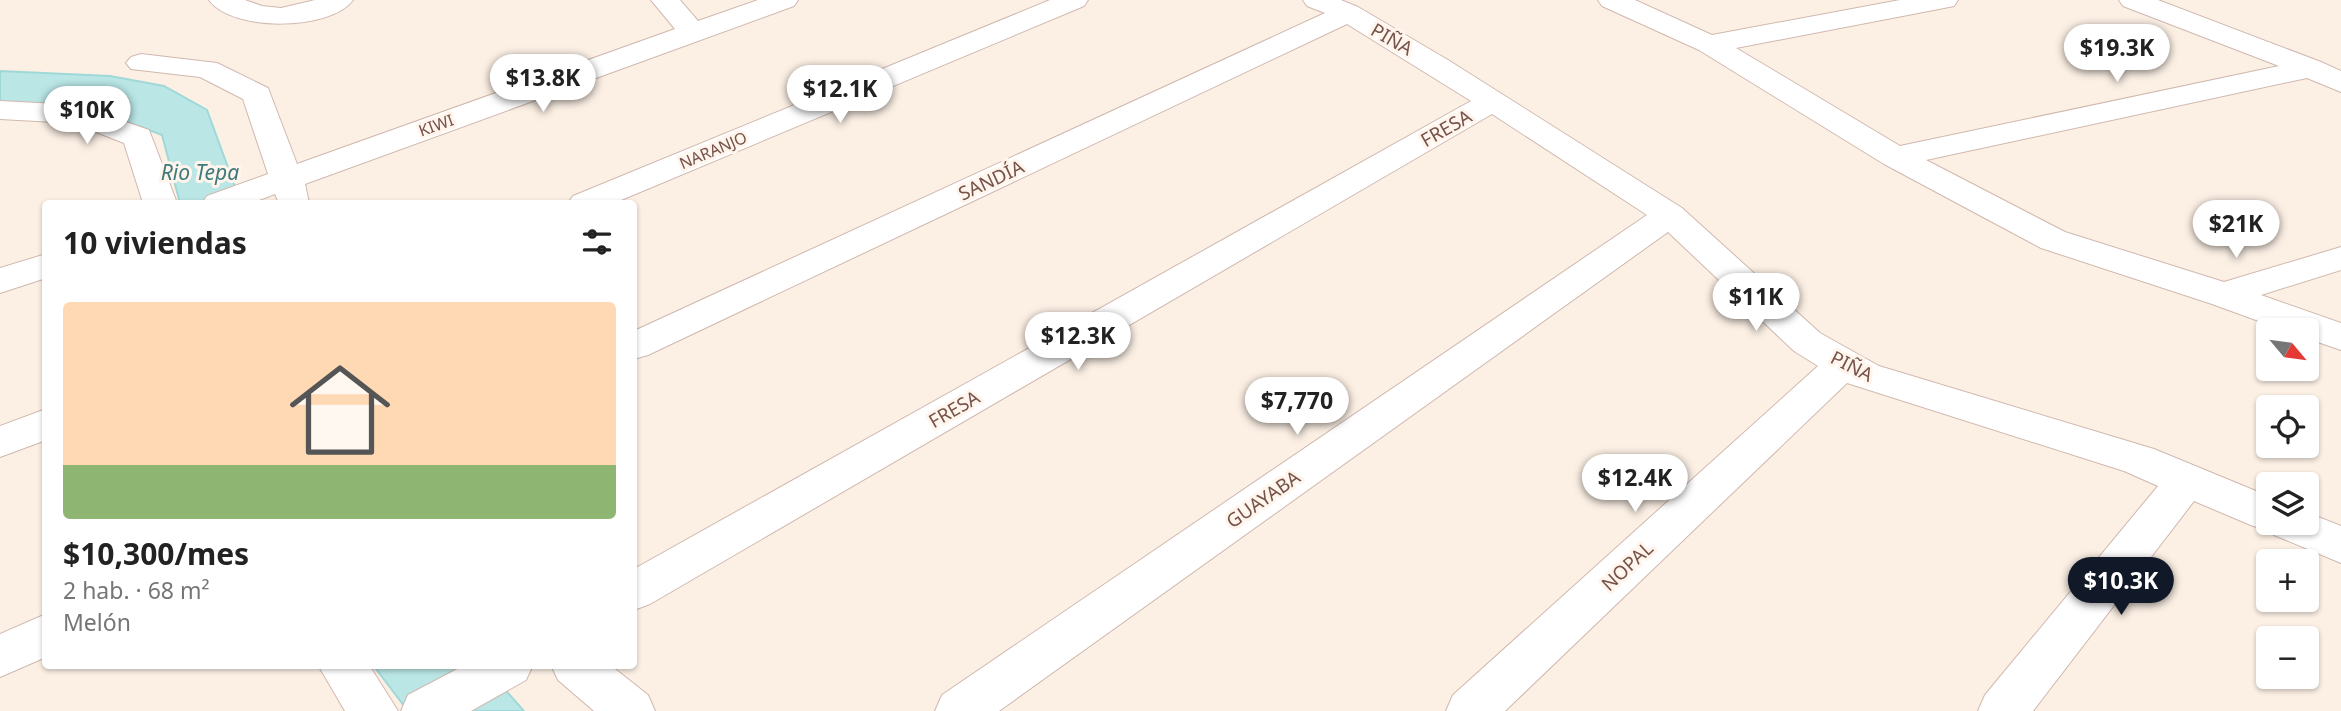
<!DOCTYPE html>
<html lang="es">
<meta charset="utf-8">
<style>
:root{--surface:#fff;--page:#f6f6f6;--text:#222;--muted:#767676;--accent:#111827}
body{margin:0;font-family:"Noto Sans",sans-serif;background:var(--page);color:var(--text);height:100vh;display:flex;flex-direction:column;font-size:26px;white-space:nowrap}
*{box-sizing:border-box;margin:0}
p{font-size:23px;color:var(--muted)}
.icon{flex:none;width:38px;height:38px;fill:none;stroke:currentColor;stroke-width:2;stroke-linecap:round;stroke-linejoin:round}
.map{position:relative;flex:1;overflow:hidden}
.drawer{position:absolute;left:42px;top:200px;width:595px;height:469px;display:flex;flex-direction:column;background:var(--surface);border-radius:7px;box-shadow:0 2px 5px #0004}
.drawer>*{flex:none}
.needle{width:46px;rotate:119deg}
.tools{position:absolute;left:2256px;top:318px;display:grid;gap:14px}
.tools a{display:grid;place-items:center;width:63px;height:63px;border-radius:7px;background:var(--surface);box-shadow:0 2px 5px #0004;font-size:35px}
.price{position:absolute;translate:-50% -60px;padding:0 16px;border-radius:24px;background:#fff;color:#222;font-size:23px;line-height:46px;filter:drop-shadow(0 2px 4px #0008)}
.price::after{content:'';position:absolute;left:50%;top:42px;width:21px;height:16px;margin-left:-10px;background:inherit;clip-path:polygon(0 0,100% 0,50% 100%)}
.price.selected{background:var(--accent);color:#fff}
ul{padding:0;list-style:none}
li{display:grid;align-content:center;gap:14px;height:371px;padding:0 21px}
li span{display:grid;place-items:center;height:217px;border-radius:7px;color:#555}
li>.icon{margin-inline-start:auto}
span .icon{width:126px;height:126px;fill:#fffc;stroke-width:1}
li b{font-size:30px}
h2{display:flex;justify-content:space-between;align-items:center;height:84px;padding:0 21px;font-size:30px}
.map>svg:first-child{display:block}
.water{fill:#bae6e6;stroke:#a0d8d8;stroke-width:2}
.lines{fill:none;stroke-linecap:round;stroke-linejoin:round}
.minor-casing{stroke:#d0b8ae;stroke-width:2}
.minor{fill:#fff;fill-rule:evenodd}
.labels{text-anchor:middle;dominant-baseline:central;stroke-width:6;stroke-linejoin:round;paint-order:stroke}
.far-street-label{font-size:16px;fill:#76534a;stroke:#fff5ec}
.street-label{font-size:19px;fill:#76534a;stroke:#fff5ec}
.water-label{font-size:21px;font-style:italic;fill:#3e7a7b;stroke:#fff5ec}
</style>
<div class="map">
<svg width="2341" height="711" viewBox="0 0 2341 711">
<rect width="100%" height="100%" fill="#fcf0e5"/>
<g class="water">
<polygon points="0,71 110,76 164,86 207,110 241,203 180,203 162,135 94,109 0,103"/>
<polygon points="373,665 483,665 524,711 408,711"/>
</g>
<g class="lines">
<defs>
<g id="minor">
<path d="M209 0H245L262 6 281 8 315 0H353C331 31 231 32 209 0Z"/>
<polygon points="651,0 680,0 698,21 758,0 798,0 794,6 305,184 309,203 279,203 275,194 251,203 202,203 207,196 268,174 243,99 200,77 131,69 126,63 131,57 141,54 217,63 268,88 297,164 675,29"/>
<polygon points="1050,0 1088,0 1084,6 614,203 568,203 573,196"/>
<polygon points="1303,0 1341,0 1358,7 1448,60 1682,208 1820,333 1879,366 2154,449 2268,496 2268,523 2306,523 2306,512 2341,526 2341,563 2274,535 2271,530 2253,526 2194,501 2033,711 1978,711 1985,695 2158,486 2124,471 1847,383 1505,711 1446,711 1453,695 1818,366 1794,351 1668,232 999,711 935,711 942,695 1647,215 1492,114 650,604 634,610 634,569 1471,101 1347,24 648,355 634,359 634,331 1325,13 1307,6"/>
<polygon points="1598,0 1635,0 1712,35 1900,0 1958,0 1954,6 1944,8 1736,48 1900,146 2279,66 2123,6 2119,0 2158,0 2321,62 2341,71 2341,92 2307,78 1926,160 2065,232 2224,282 2341,247 2341,270 2261,295 2341,323 2341,350 2306,338 2306,331 2286,331 2212,304 2041,248 1884,164 1699,50 1602,6"/>
<polygon points="0,101 77,105 149,130 177,203 143,203 124,143 73,123 0,119"/>
<polygon points="46,254 46,278 0,293 0,268"/>
<polygon points="46,409 46,440 0,457 0,426"/>
<polygon points="46,614 46,657 0,677 0,634"/>
<polygon points="318,665 369,665 398,711 345,711"/>
<polygon points="465,665 533,665 526,680 471,711 401,711 408,695"/>
<polygon points="551,665 610,665 648,695 655,711 594,711 558,680"/>
</g>
</defs>
<use href="#minor" class="minor-casing"/>
<use href="#minor" class="minor"/>
</g>
<g class="labels">
<g class="far-street-label">
<text transform="translate(436 125) rotate(-20)">KIWI</text>
<text transform="translate(713 150) rotate(-23)">NARANJO</text>
</g>
<g class="street-label">
<text transform="translate(1392 39) rotate(30)">PIÑA</text>
<text transform="translate(1446 128) rotate(-30)">FRESA</text>
<text transform="translate(991 180) rotate(-25)">SANDÍA</text>
<text transform="translate(1852 366) rotate(27)">PIÑA</text>
<text transform="translate(954 409) rotate(-30)">FRESA</text>
<text transform="translate(1263 499) rotate(-35)">GUAYABA</text>
<text transform="translate(1627 566) rotate(-43)">NOPAL</text>
</g>
<g class="water-label">
<text x="200" y="172">Rio Tepa</text>
</g>
</g>
</svg>
<div class="tools">
<a><svg class="needle" viewBox="-14 -14 28 28"><path d="M0-13l5 13h-10z" fill="#e53935"/><path d="M0 13l5-13h-10z" fill="#767676"/></svg></a>
<a><svg class="icon" aria-label="locate" viewBox="0 0 24 24"><circle cx="12" cy="12" r="6"/><path d="M12 2v4M12 18v4M2 12h4M18 12h4"/></svg></a>
<a><svg class="icon" aria-label="layers" viewBox="0 0 24 24"><path d="M12 4l9 5-9 5-9-5zM3 14l9 5 9-5"/></svg></a>
<a>+</a>
<a>−</a>
</div>
<b class="price" style="left:2117px;top:84px">$19.3K</b>
<b class="price" style="left:543px;top:114px">$13.8K</b>
<b class="price" style="left:840px;top:125px">$12.1K</b>
<b class="price" style="left:87px;top:146px">$10K</b>
<b class="price" style="left:2236px;top:260px">$21K</b>
<b class="price" style="left:1756px;top:333px">$11K</b>
<b class="price" style="left:1078px;top:372px">$12.3K</b>
<b class="price" style="left:1297px;top:437px">$7,770</b>
<b class="price" style="left:1635px;top:514px">$12.4K</b>
<b class="price selected" style="left:2121px;top:617px">$10.3K</b>
<section class="drawer">
<h2>10 viviendas<svg class="icon" aria-label="filters" viewBox="0 0 24 24"><path d="M4 7h16M4 17h16"/><circle cx="9" cy="7" r="2"/><circle cx="15" cy="17" r="2"/></svg></h2>
<ul>
<li><span style="background:linear-gradient(#ffd9b3 75%,#8fb573 0)"><svg class="icon" aria-label="home" viewBox="0 0 24 24"><path d="M3 11l9-7 9 7M6 9v11h12V9"/></svg></span><div><b>$10,300/mes</b><p>2 hab. · 68 m²</p><p>Melón</p></div></li>
</ul>
</section>
</div>
